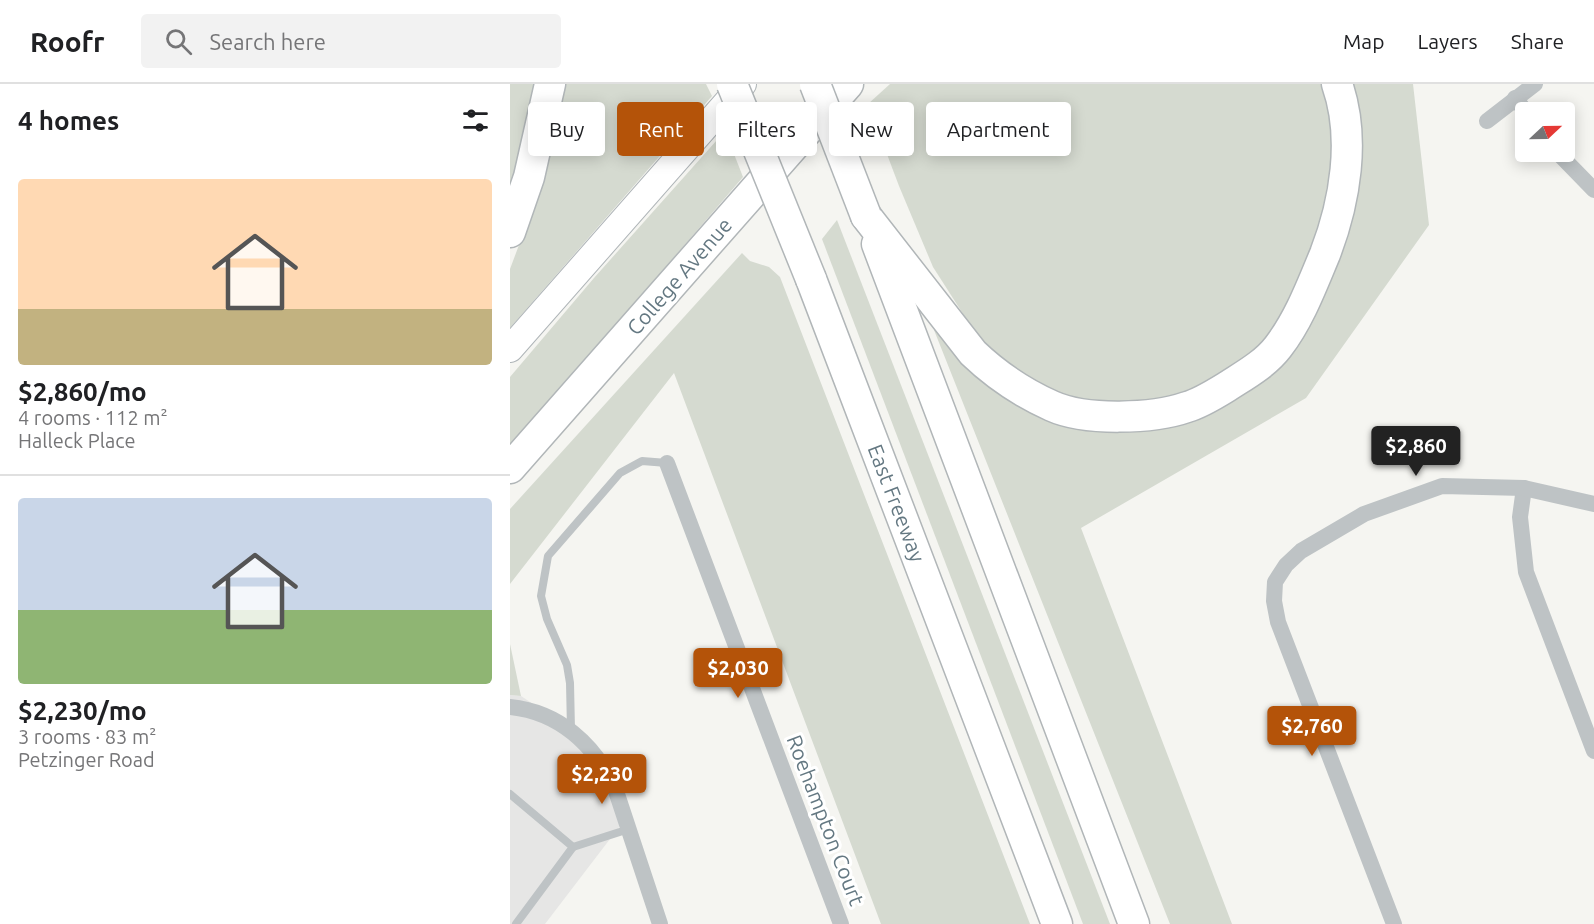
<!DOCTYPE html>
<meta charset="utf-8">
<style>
:root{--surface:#fff;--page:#f2f2f2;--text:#202124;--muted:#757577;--line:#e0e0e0;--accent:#b45309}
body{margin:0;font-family:Ubuntu,sans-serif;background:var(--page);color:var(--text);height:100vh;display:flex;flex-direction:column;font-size:22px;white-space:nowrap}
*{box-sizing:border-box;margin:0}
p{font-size:20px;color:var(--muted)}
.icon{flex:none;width:33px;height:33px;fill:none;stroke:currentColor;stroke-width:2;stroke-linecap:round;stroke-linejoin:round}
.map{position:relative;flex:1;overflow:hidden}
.sheet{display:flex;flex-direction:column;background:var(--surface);width:510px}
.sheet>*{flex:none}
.top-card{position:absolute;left:18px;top:18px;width:570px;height:54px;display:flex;gap:12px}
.needle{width:39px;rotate:68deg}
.tools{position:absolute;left:1005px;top:18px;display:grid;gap:12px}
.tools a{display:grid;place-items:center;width:60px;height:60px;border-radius:6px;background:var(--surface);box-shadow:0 3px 15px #0003;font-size:30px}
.price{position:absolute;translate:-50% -51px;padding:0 14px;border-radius:6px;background:var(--accent);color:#fff;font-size:20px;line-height:39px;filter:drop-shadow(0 2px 3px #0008)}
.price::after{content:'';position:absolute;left:50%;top:36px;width:18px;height:14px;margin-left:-9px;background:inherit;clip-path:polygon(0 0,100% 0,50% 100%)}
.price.active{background:#222;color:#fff}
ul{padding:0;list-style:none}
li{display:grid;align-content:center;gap:12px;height:318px;padding:0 18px}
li+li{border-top:2px solid var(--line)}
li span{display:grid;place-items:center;height:186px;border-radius:6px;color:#555}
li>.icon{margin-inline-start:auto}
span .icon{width:108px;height:108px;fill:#fffc;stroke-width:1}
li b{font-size:26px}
h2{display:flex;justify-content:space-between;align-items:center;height:72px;padding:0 18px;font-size:26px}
.tag{padding:0 21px;border-radius:6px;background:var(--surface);box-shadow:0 3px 15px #0003;font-size:21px;line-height:54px}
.tag.active{background:var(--accent);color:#fff}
header{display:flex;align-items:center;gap:36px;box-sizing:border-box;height:84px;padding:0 30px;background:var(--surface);border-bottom:2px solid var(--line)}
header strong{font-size:28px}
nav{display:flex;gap:33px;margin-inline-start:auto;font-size:21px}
.search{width:420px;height:54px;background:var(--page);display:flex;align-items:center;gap:15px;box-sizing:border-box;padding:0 21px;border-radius:6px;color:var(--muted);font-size:22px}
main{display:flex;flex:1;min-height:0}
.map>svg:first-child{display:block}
.built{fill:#e6e6e5}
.green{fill:#d5dad0}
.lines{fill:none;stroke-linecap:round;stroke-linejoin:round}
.primary-casing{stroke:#afb5b8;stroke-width:28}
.highway-casing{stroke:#b1b6b8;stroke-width:33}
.lane{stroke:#bec3c5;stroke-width:8}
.street{stroke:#bec3c5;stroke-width:16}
.primary{stroke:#fff;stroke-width:26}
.highway{stroke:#fff;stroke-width:30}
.highway-bridge-casing{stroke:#b1b6b8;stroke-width:33;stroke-linecap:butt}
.highway-bridge{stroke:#fff;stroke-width:30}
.labels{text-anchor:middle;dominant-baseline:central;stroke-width:6;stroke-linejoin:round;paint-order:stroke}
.street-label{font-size:21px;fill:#647882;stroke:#fff}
</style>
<header>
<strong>Roofr</strong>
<div class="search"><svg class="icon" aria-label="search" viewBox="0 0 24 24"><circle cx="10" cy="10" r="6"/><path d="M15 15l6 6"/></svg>Search here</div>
<nav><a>Map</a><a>Layers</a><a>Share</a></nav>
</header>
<main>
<section class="sheet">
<h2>4 homes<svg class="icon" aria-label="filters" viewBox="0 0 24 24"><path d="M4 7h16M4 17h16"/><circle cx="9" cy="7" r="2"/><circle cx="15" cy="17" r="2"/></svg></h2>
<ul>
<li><span style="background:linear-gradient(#ffd9b3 70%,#c2b280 0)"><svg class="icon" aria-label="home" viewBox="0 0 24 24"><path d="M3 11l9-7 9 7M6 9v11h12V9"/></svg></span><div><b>$2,860/mo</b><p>4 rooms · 112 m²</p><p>Halleck Place</p></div></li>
<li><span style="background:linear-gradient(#c9d6e8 60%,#8fb573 0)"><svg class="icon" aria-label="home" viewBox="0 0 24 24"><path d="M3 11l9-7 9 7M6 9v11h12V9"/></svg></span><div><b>$2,230/mo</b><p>3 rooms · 83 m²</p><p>Petzinger Road</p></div></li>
</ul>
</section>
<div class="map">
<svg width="1084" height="840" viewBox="0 0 1084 840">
<rect width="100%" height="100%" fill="#f5f5f1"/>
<polygon class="built" points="0,611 11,612 70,651 116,734 35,840 0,840"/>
<g class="green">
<polygon points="0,0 24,0 22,17 0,109"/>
<polygon points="50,0 196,0 202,12 0,244 0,185 21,129"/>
<polygon points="380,0 815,0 824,49 820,86 809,146 796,186 760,253 743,271 697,303 633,321 563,315 523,298 471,258 423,183 389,102 358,20"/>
<polygon points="840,0 903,0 919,141 796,314 571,444 722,840 660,840 424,246 430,244 459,278 641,343 799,239"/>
<polygon points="215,47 233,93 0,364 0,293 84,194"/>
<polygon points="327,136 600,840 573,840 312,155"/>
<polygon points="232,169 240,177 259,183 270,193 520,840 371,840 164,289 0,500 0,425"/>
<polygon points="0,560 11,612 0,611"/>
</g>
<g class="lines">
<defs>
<polyline id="primary" points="0,265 233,0"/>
<g id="highway">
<path d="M356 132 463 269C486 291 513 309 542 322 575 337 643 335 677 323 691 319 705 310 718 302 735 291 755 280 768 263 789 236 802 201 815 170 835 118 846 54 827 0"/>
<polyline points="0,148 19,93 40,0"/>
<polyline points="367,160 624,840"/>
<polyline points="301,195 547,840"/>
<polyline points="0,384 338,0"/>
</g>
</defs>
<use href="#primary" class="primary-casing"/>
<use href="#highway" class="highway-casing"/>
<g class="lane">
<polyline points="61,646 60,599 57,581 37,535 31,512 38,472 110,389 132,377 157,379"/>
<polyline points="0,710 63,763 6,840"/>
<polyline points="63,763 119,745"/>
</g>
<g class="street">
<polyline points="1005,14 1016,28"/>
<polyline points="977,37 1025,0"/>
<polyline points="1047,68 1084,106"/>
<polyline points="157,379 331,840"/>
<polyline points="1014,404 1010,433 1016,488 1084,667"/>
<path d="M0 623C49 628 84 660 105 704L150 840"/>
<polyline points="884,840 768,538 764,517 765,498 776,481 791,467 854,430 932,402 1014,404 1084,420"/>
</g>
<use href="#primary" class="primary"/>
<use href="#highway" class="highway"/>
<defs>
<g id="highway-bridge">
<polyline points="222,0 301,195"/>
<polyline points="305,0 356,132"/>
</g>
</defs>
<use href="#highway-bridge" class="highway-bridge-casing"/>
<use href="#highway-bridge" class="highway-bridge"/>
</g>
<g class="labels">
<g class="street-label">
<text transform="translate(169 192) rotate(-49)">College Avenue</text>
<text transform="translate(387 419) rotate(69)">East Freeway</text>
<text transform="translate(316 736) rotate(69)">Roehampton Court</text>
</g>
</g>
</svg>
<div class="tools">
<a><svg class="needle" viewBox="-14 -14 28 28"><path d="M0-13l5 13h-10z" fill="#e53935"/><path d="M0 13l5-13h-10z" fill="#757577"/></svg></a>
</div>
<b class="price active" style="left:906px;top:393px">$2,860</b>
<b class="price" style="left:228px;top:615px">$2,030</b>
<b class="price" style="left:802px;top:673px">$2,760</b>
<b class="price" style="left:92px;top:721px">$2,230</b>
<div class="top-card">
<a class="tag">Buy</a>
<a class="tag active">Rent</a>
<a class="tag">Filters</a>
<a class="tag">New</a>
<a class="tag">Apartment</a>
</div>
</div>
</main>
